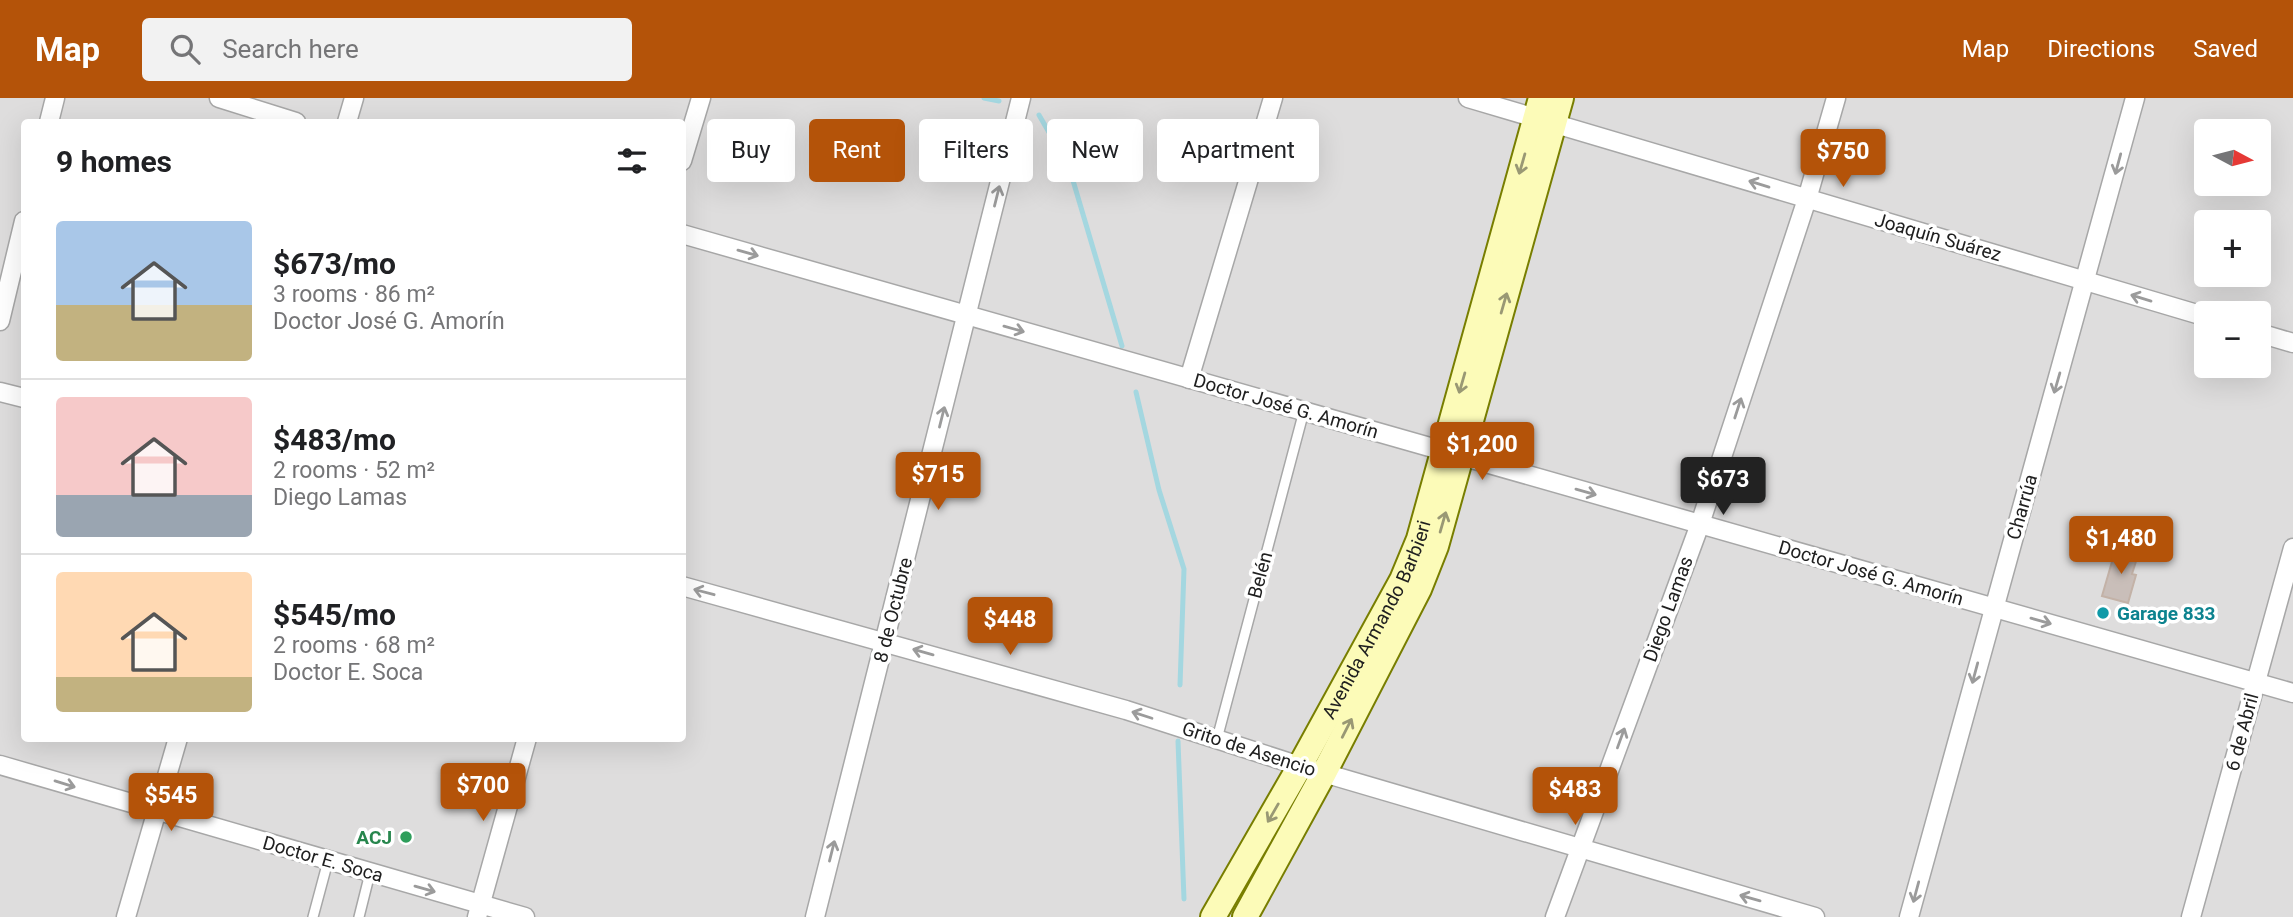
<!DOCTYPE html>
<meta charset="utf-8">
<style>
:root{--surface:#fff;--page:#f2f2f2;--text:#202124;--muted:#757577;--line:#e0e0e0;--accent:#b45309}
body{margin:0;font-family:Roboto,sans-serif;background:var(--page);color:var(--text);height:100vh;display:flex;flex-direction:column;font-size:26px;white-space:nowrap}
*{box-sizing:border-box;margin:0}
p{font-size:23px;color:var(--muted)}
.icon{flex:none;width:38px;height:38px;fill:none;stroke:currentColor;stroke-width:2;stroke-linecap:round;stroke-linejoin:round}
.map{position:relative;flex:1;overflow:hidden}
.side{position:absolute;left:21px;top:21px;width:665px;height:623px;display:flex;flex-direction:column;background:var(--surface);border-radius:7px;box-shadow:0 7px 28px #0002}
.side>*{flex:none}
.top-card{position:absolute;left:707px;top:21px;width:665px;height:63px;display:flex;gap:14px}
.needle{width:46px;rotate:97deg}
.controls{position:absolute;left:2194px;top:21px;display:grid;gap:14px}
.controls a{display:grid;place-items:center;width:77px;height:77px;border-radius:7px;background:var(--surface);box-shadow:0 7px 28px #0002;font-size:35px}
.price{position:absolute;translate:-50% -60px;padding:0 16px;border-radius:7px;background:var(--accent);color:#fff;font-size:23px;line-height:46px;filter:drop-shadow(0 2px 4px #0008)}
.price::after{content:'';position:absolute;left:50%;top:42px;width:21px;height:16px;margin-left:-10px;background:inherit;clip-path:polygon(0 0,100% 0,50% 100%)}
.price.selected{background:#222;color:#fff}
ul{padding:0;list-style:none}
li{display:flex;align-items:center;gap:21px;height:175px;padding:0 35px}
li+li{border-top:2px solid var(--line)}
li span{display:grid;place-items:center;flex:none;width:196px;height:140px;border-radius:7px;color:#555}
li>.icon{margin-inline-start:auto}
span .icon{width:84px;height:84px;fill:#fffc;stroke-width:1}
li b{font-size:30px}
h2{display:flex;justify-content:space-between;align-items:center;height:84px;padding:0 35px;font-size:30px}
.pill{padding:0 24px;border-radius:7px;background:var(--surface);box-shadow:0 7px 28px #0002;font-size:24px;line-height:63px}
.pill.selected{background:var(--accent);color:#fff}
header{display:flex;align-items:center;gap:42px;box-sizing:border-box;height:98px;padding:0 35px;background:var(--accent);color:#fff}
header strong{font-size:33px}
nav{display:flex;gap:38px;margin-inline-start:auto;font-size:24px}
.search{width:490px;height:63px;background:var(--page);display:flex;align-items:center;gap:18px;box-sizing:border-box;padding:0 24px;border-radius:7px;color:var(--muted);font-size:26px}
.map>svg:first-child{display:block}
.residential{fill:#dedddd;fill-rule:evenodd}
.lines{fill:none;stroke-linecap:round;stroke-linejoin:round}
.stream{stroke:#a4d7e0;stroke-width:5}
.building{fill:#c9beb9;stroke:#c3b2a7;stroke-width:2}
.lane-casing{stroke:#a7a7a7;stroke-width:12}
.street-casing{stroke:#a7a7a7;stroke-width:21}
.secondary-casing{stroke:#787e00;stroke-width:28}
.lane{stroke:#fff;stroke-width:9}
.street{stroke:#fff;stroke-width:18}
.secondary{stroke:#fcfbb8;stroke-width:24}
.oneway{stroke:#999874}
.oneway2{stroke:#9b9b9b}
.culture-dot{fill:#0f9aa8;stroke:#fff;stroke-width:2.5}
.leisure-dot{fill:#2e9e5b;stroke:#fff;stroke-width:2.5}
.labels{text-anchor:middle;dominant-baseline:central;stroke-width:7;stroke-linejoin:round;paint-order:stroke}
.street-label{font-size:19px;fill:#202020;stroke:#fff}
.culture-label{font-size:19px;font-weight:bold;fill:#0d838f;stroke:#fff;text-anchor:start}
.leisure-label{font-size:19px;font-weight:bold;fill:#27864d;stroke:#fff;text-anchor:end}
</style>
<header>
<strong>Map</strong>
<div class="search"><svg class="icon" aria-label="search" viewBox="0 0 24 24"><circle cx="10" cy="10" r="6"/><path d="M15 15l6 6"/></svg>Search here</div>
<nav><a>Map</a><a>Directions</a><a>Saved</a></nav>
</header>
<div class="map">
<svg width="2293" height="819" viewBox="0 0 2293 819">
<rect width="100%" height="100%" fill="#f1ece6"/>
<path class="residential" d="M0 0H2293V819H0ZM24 24H682V640H24ZM2207 33H2259V86H2207ZM2207 124H2259V177H2207ZM2207 215H2259V268H2207Z"/>
<g class="lines">
<g class="stream">
<polyline points="984,0 999,3"/>
<polyline points="1039,17 1069,69 1122,248"/>
<polyline points="1136,294 1159,392 1184,471 1180,587"/>
<polyline points="1178,643 1184,801"/>
</g>
</g>
<polygon class="building" points="2116,450 2138,457 2132,476 2136,477 2128,505 2102,498"/>
<g class="lines">
<defs>
<g id="lane">
<polyline points="1217,641 1304,313"/>
<polyline points="313,819 328,763"/>
<polyline points="359,819 370,775"/>
</g>
<g id="street">
<polyline points="219,0 296,24"/>
<polyline points="1468,0 2207,219"/>
<polyline points="49,24 55,0"/>
<polyline points="347,24 354,0"/>
<polyline points="682,63 701,0"/>
<polyline points="682,136 2293,595"/>
<polyline points="0,223 24,123"/>
<polyline points="2259,235 2293,245"/>
<polyline points="1189,281 1273,0"/>
<polyline points="0,294 24,300"/>
<polyline points="682,488 1126,612 1300,668 1815,819"/>
<polyline points="0,667 525,819"/>
<polyline points="126,819 178,640"/>
<polyline points="477,819 527,640"/>
<polyline points="815,819 1021,0"/>
<polyline points="1555,819 1700,426 1807,101 1836,0"/>
<path d="M1909 819C1983 546 2062 274 2135 0"/>
<polyline points="2191,819 2293,450"/>
</g>
<g id="secondary">
<path id="s1" d="M1213 819 1300 668 1402 482 1419 441 1541 0"/>
<polyline points="1245,819 1324,675 1419,491 1436,448 1561,0"/>
</g>
</defs>
<use href="#lane" class="lane-casing"/>
<use href="#street" class="street-casing"/>
<use href="#secondary" class="secondary-casing"/>
<use href="#lane" class="lane"/>
<use href="#street" class="street"/>
<use href="#secondary" class="secondary"/>
</g>
<defs><path id="oneway-shaft" d="M-6 0H5M1.5-3L5.5 0L1.5 3" fill="none" stroke-width="1.6" stroke-linecap="round" stroke-linejoin="round" transform="scale(1.75)"/></defs>
<g class="oneway">
<use href="#oneway-shaft" transform="translate(1522 66) rotate(106)"/>
<use href="#oneway-shaft" transform="translate(1504 205) rotate(-74)"/>
<use href="#oneway-shaft" transform="translate(1462 285) rotate(106)"/>
<use href="#oneway-shaft" transform="translate(1443 424) rotate(-74)"/>
<use href="#oneway-shaft" transform="translate(1347 630) rotate(-63)"/>
<use href="#oneway-shaft" transform="translate(1273 715) rotate(120)"/>
</g>
<g class="oneway2">
<use href="#oneway-shaft" transform="translate(2118 66) rotate(105)"/>
<use href="#oneway-shaft" transform="translate(1759 86) rotate(-163)"/>
<use href="#oneway-shaft" transform="translate(997 98) rotate(-76)"/>
<use href="#oneway-shaft" transform="translate(748 155) rotate(16)"/>
<use href="#oneway-shaft" transform="translate(2141 200) rotate(-163)"/>
<use href="#oneway-shaft" transform="translate(1014 231) rotate(16)"/>
<use href="#oneway-shaft" transform="translate(2057 285) rotate(106)"/>
<use href="#oneway-shaft" transform="translate(1738 310) rotate(-72)"/>
<use href="#oneway-shaft" transform="translate(942 319) rotate(-76)"/>
<use href="#oneway-shaft" transform="translate(1586 394) rotate(16)"/>
<use href="#oneway-shaft" transform="translate(704 494) rotate(-165)"/>
<use href="#oneway-shaft" transform="translate(2041 523) rotate(16)"/>
<use href="#oneway-shaft" transform="translate(923 554) rotate(-164)"/>
<use href="#oneway-shaft" transform="translate(1975 575) rotate(105)"/>
<use href="#oneway-shaft" transform="translate(1142 617) rotate(-162)"/>
<use href="#oneway-shaft" transform="translate(1621 640) rotate(-70)"/>
<use href="#oneway-shaft" transform="translate(65 686) rotate(17)"/>
<use href="#oneway-shaft" transform="translate(832 753) rotate(-76)"/>
<use href="#oneway-shaft" transform="translate(425 791) rotate(16)"/>
<use href="#oneway-shaft" transform="translate(1916 794) rotate(105)"/>
<use href="#oneway-shaft" transform="translate(1750 800) rotate(-164)"/>
</g>
<circle class="culture-dot" cx="2103" cy="515" r="7"/>
<circle class="leisure-dot" cx="406" cy="739" r="7"/>
<g class="labels">
<g class="street-label">
<text transform="translate(1938 139) rotate(16)">Joaquín Suárez</text>
<text transform="translate(1286 308) rotate(16)">Doctor José G. Amorín</text>
<text transform="translate(2022 409) rotate(-74)">Charrúa</text>
<text transform="translate(1871 475) rotate(16)">Doctor José G. Amorín</text>
<text transform="translate(1260 477) rotate(-75)">Belén</text>
<text transform="translate(1668 511) rotate(-70)">Diego Lamas</text>
<text transform="translate(893 512) rotate(-76)">8 de Octubre</text>
<text stroke="none"><textPath href="#s1" startOffset="340">Avenida Armando Barbieri</textPath></text>
<text transform="translate(2242 634) rotate(-75)">6 de Abril</text>
<text transform="translate(1249 651) rotate(18)">Grito de Asencio</text>
<text transform="translate(323 761) rotate(16)">Doctor E. Soca</text>
</g>
<g class="culture-label">
<text x="2117" y="515">Garage 833</text>
</g>
<g class="leisure-label">
<text x="392" y="739">ACJ</text>
</g>
</g>
</svg>
<div class="controls">
<a><svg class="needle" viewBox="-14 -14 28 28"><path d="M0-13l5 13h-10z" fill="#e53935"/><path d="M0 13l5-13h-10z" fill="#757577"/></svg></a>
<a>+</a>
<a>−</a>
</div>
<b class="price" style="left:1843px;top:91px">$750</b>
<b class="price" style="left:1482px;top:384px">$1,200</b>
<b class="price" style="left:938px;top:414px">$715</b>
<b class="price selected" style="left:1723px;top:419px">$673</b>
<b class="price" style="left:2121px;top:478px">$1,480</b>
<b class="price" style="left:1010px;top:559px">$448</b>
<b class="price" style="left:483px;top:725px">$700</b>
<b class="price" style="left:1575px;top:729px">$483</b>
<b class="price" style="left:171px;top:735px">$545</b>
<div class="top-card">
<a class="pill">Buy</a>
<a class="pill selected">Rent</a>
<a class="pill">Filters</a>
<a class="pill">New</a>
<a class="pill">Apartment</a>
</div>
<section class="side">
<h2>9 homes<svg class="icon" aria-label="filters" viewBox="0 0 24 24"><path d="M4 7h16M4 17h16"/><circle cx="9" cy="7" r="2"/><circle cx="15" cy="17" r="2"/></svg></h2>
<ul>
<li><span style="background:linear-gradient(#a9c7e8 60%,#c2b280 0)"><svg class="icon" aria-label="home" viewBox="0 0 24 24"><path d="M3 11l9-7 9 7M6 9v11h12V9"/></svg></span><div><b>$673/mo</b><p>3 rooms · 86 m²</p><p>Doctor José G. Amorín</p></div></li>
<li><span style="background:linear-gradient(#f6c9c9 70%,#9aa5b1 0)"><svg class="icon" aria-label="home" viewBox="0 0 24 24"><path d="M3 11l9-7 9 7M6 9v11h12V9"/></svg></span><div><b>$483/mo</b><p>2 rooms · 52 m²</p><p>Diego Lamas</p></div></li>
<li><span style="background:linear-gradient(#ffd9b3 75%,#c2b280 0)"><svg class="icon" aria-label="home" viewBox="0 0 24 24"><path d="M3 11l9-7 9 7M6 9v11h12V9"/></svg></span><div><b>$545/mo</b><p>2 rooms · 68 m²</p><p>Doctor E. Soca</p></div></li>
</ul>
</section>
</div>
